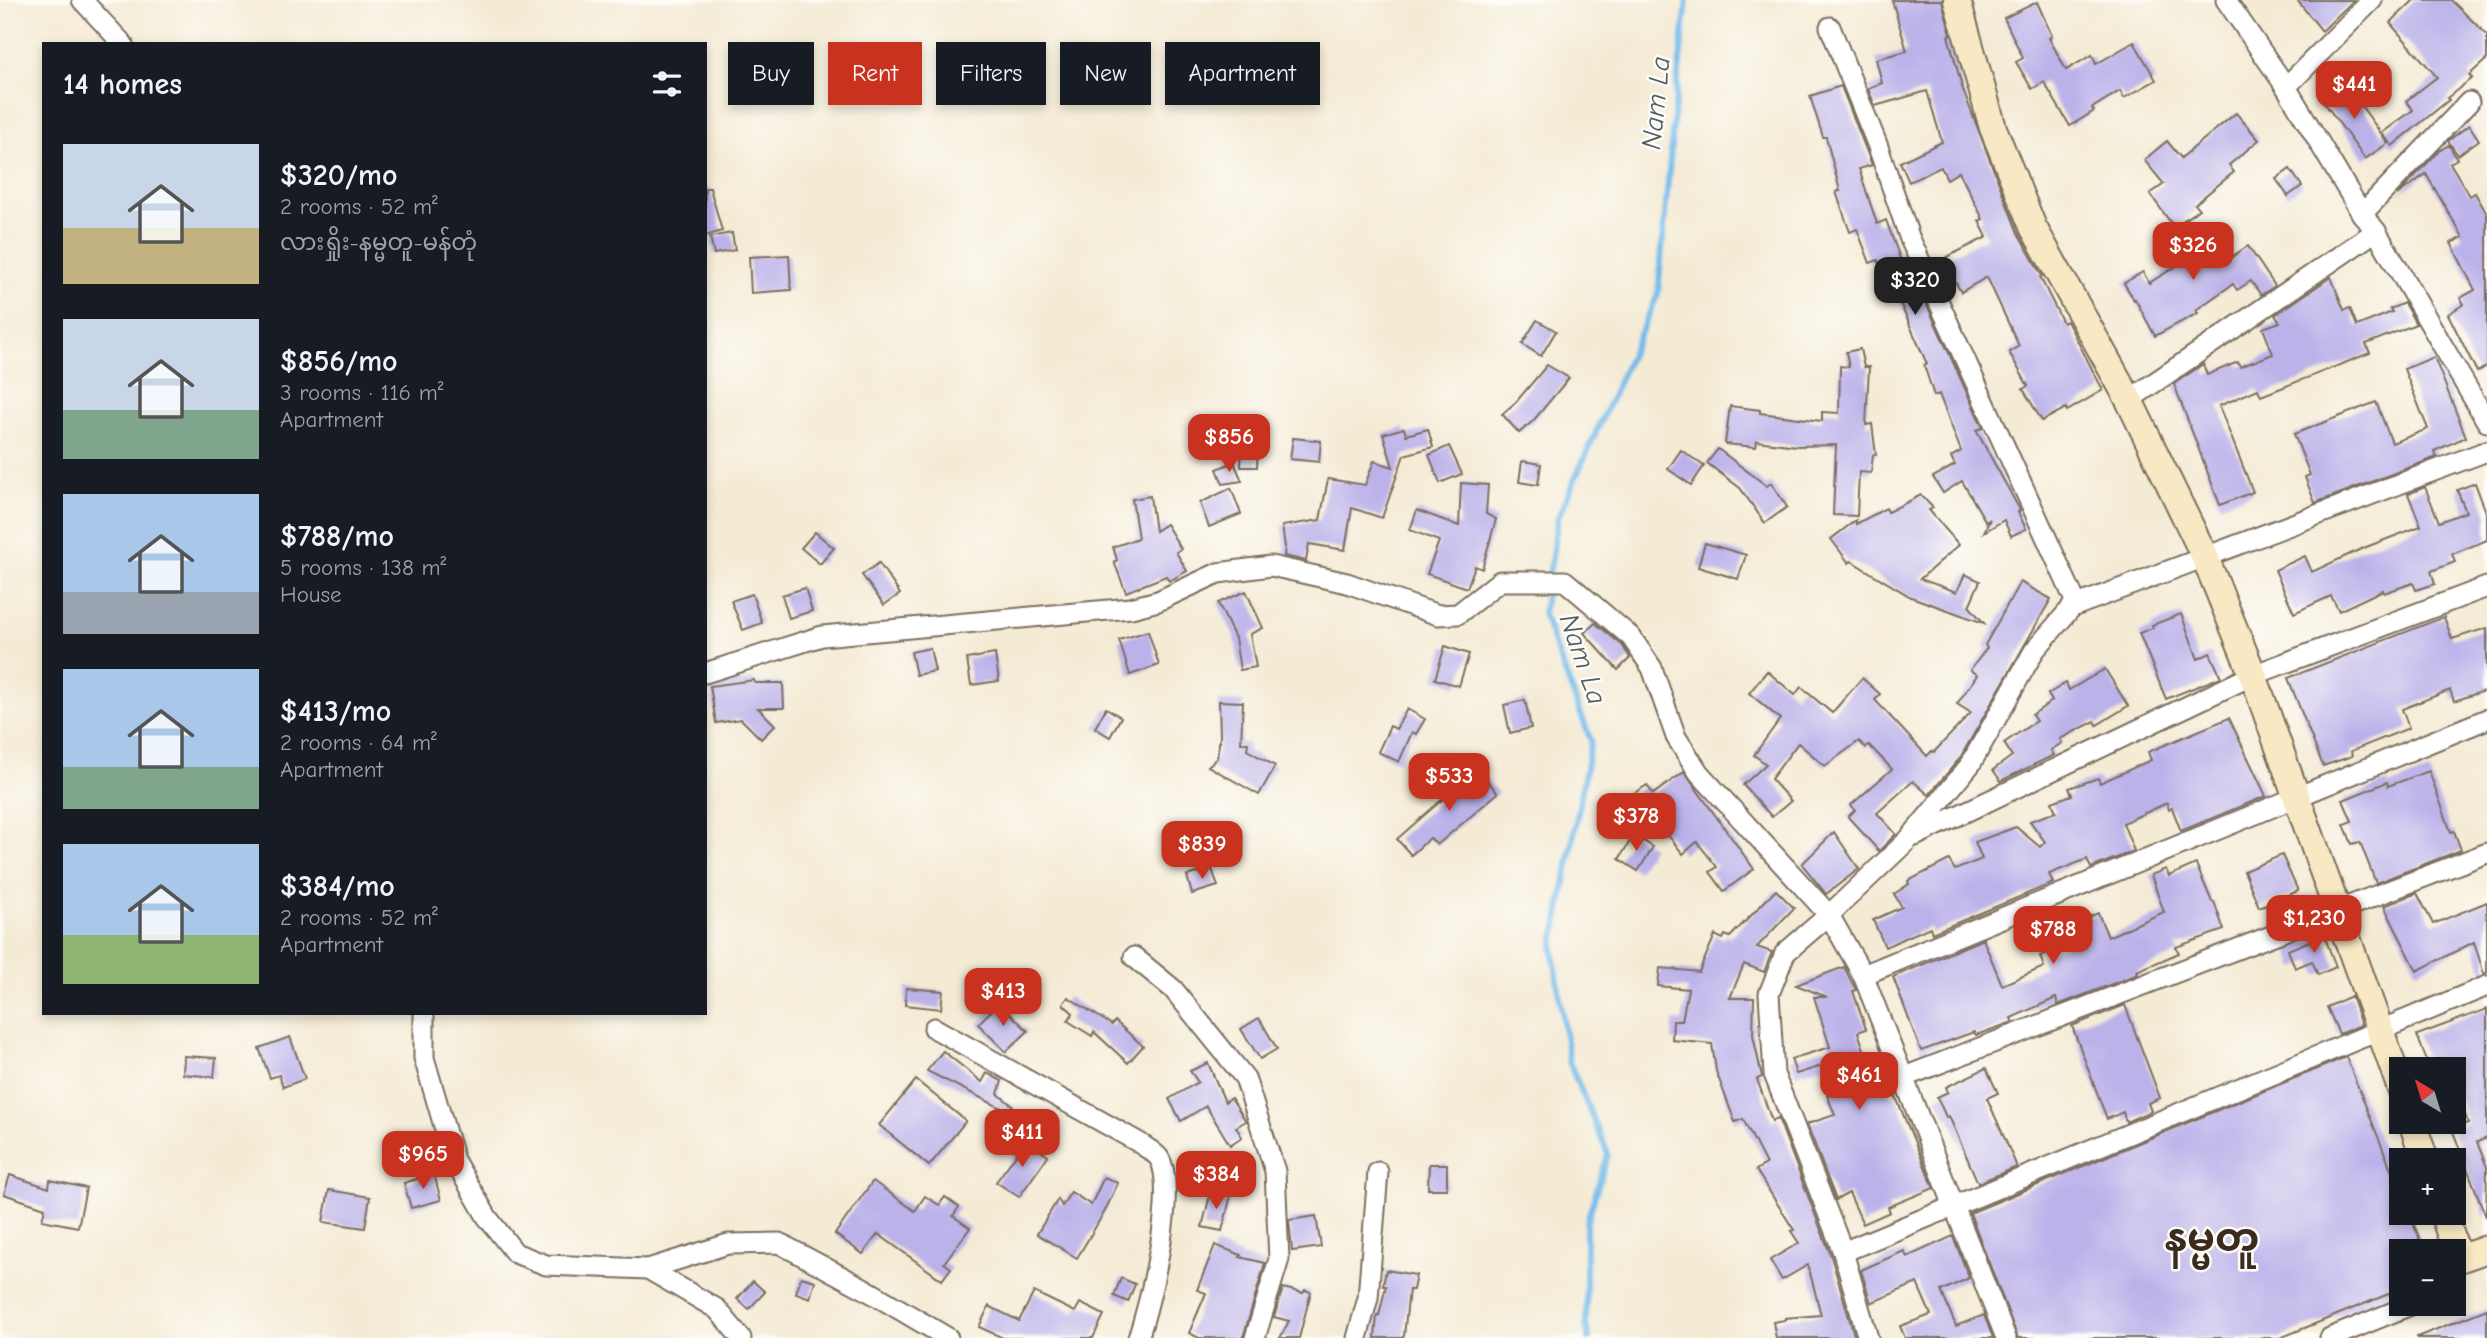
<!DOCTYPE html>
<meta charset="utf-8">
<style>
:root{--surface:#171b24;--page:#20242c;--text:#f1f3f6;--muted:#9ea1a6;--accent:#c8321e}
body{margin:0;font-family:"Comic Neue","Noto Sans Myanmar",sans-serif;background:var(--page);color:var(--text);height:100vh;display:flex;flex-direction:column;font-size:26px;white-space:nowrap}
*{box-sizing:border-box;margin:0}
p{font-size:23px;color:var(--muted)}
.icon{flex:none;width:38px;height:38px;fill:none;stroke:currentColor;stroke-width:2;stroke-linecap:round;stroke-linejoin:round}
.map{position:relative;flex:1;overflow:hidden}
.drawer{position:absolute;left:42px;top:42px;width:665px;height:973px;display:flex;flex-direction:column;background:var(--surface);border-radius:0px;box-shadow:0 4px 10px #0003}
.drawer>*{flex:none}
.hud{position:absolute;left:728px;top:42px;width:665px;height:63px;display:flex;gap:14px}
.needle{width:46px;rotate:322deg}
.tools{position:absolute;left:2389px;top:1057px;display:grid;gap:14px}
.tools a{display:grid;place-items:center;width:77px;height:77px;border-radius:0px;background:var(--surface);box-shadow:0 4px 10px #0003;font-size:35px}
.price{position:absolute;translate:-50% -60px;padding:0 16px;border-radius:14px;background:var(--accent);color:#fff;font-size:23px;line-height:46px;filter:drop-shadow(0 2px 4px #0008)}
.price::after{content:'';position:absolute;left:50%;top:42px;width:21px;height:16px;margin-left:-10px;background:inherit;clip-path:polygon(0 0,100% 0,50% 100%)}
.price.active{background:#222;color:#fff}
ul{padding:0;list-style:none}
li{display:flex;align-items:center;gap:21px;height:175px;padding:0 21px}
li span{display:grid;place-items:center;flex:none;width:196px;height:140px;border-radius:0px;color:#555}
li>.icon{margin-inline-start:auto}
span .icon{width:84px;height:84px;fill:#fffc;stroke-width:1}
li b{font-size:30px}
h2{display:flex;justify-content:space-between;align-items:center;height:84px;padding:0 21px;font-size:30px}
.pill{padding:0 24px;border-radius:0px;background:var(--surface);box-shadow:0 4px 10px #0003;font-size:24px;line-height:63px}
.pill.active{background:var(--accent);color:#fff}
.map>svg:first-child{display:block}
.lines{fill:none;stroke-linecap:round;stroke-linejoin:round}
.stream{stroke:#73bbeb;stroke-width:6}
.building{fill:#bcb2ea}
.minor-casing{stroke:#7c6e5e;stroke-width:23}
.secondary-casing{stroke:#7c6e5e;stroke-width:30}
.minor{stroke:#fff;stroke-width:19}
.secondary{stroke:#f8e8c3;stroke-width:26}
.labels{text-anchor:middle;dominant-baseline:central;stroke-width:5;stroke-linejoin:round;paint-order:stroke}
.water-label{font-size:28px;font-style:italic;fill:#4f5d66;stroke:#fdfcf7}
.town-label{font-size:40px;font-weight:bold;fill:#3b2a1e;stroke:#fdfcf7}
</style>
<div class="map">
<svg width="2487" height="1338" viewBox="0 0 2487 1338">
<rect width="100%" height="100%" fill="#fdfcf7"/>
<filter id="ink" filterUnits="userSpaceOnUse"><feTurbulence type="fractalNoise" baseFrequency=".0143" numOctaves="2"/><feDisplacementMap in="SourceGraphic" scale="14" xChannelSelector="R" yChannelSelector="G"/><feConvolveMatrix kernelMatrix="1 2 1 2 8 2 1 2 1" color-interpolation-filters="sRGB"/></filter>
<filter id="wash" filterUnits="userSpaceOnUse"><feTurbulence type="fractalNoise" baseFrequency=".00686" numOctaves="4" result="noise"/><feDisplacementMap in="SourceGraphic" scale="28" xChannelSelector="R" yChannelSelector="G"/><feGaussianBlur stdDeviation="1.57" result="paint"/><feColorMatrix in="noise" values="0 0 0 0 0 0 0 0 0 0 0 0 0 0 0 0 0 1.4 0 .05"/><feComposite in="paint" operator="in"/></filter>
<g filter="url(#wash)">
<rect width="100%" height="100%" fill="#f4ebd5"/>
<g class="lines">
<polyline class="stream" points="1589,1338 1586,1325 1586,1224 1608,1154 1569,1062 1553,948 1591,741 1543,614 1558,517 1658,294 1674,114 1687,0"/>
</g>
<g id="blocks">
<g class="building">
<polygon points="1892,0 1942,0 1951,35 1948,36 1963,90 2018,233 2042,276 2040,277 2063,323 2067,321 2103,390 2067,411 2066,408 2042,421 2023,389 2028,386 2009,352 2019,346 1987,277 1961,292 1943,259 1987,237 1979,221 1983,219 1959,172 1947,179 1941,167 1909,182 1900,162 1942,142 1927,91 1875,106 1868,88 1882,83 1876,59 1907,51"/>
<polygon points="2297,0 2354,0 2322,31"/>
<polygon points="2414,0 2451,0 2487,35 2487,59 2469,75 2472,78 2447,98 2449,100 2392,146 2382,133 2413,110 2406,101 2437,77 2390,23"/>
<polygon points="2037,2 2052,36 2049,38 2066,70 2092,55 2096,64 2134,42 2156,80 2124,98 2120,91 2092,108 2094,111 2070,126 2044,82 2032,89 2016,62 2023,58 2004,18"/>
<polygon points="2344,82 2388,143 2365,159 2321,98"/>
<polygon points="1841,86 1872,165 1859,169 1877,224 1886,220 1901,261 1906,259 1983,428 1976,430 2020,510 2018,512 2026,529 2011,536 2004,520 1984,532 1990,519 1986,522 1962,481 1943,493 1933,477 1955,465 1951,457 1961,451 1939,394 1934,396 1924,365 1927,364 1896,294 1893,295 1878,260 1870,263 1857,229 1850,232 1844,215 1836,192 1840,191 1826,137 1823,137 1810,96"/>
<polygon points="2236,113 2259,140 2229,165 2234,172 2195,204 2199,209 2174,227 2150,194 2164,184 2144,160 2167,141 2181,158"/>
<polygon points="2469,125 2479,140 2458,155 2448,141"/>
<polygon points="2449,145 2457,159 2450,163 2470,196 2475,193 2487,214 2487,366 2477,372 2448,314 2464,304 2460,298 2475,290 2451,243 2463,237 2426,174 2397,195 2439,151"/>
<polygon points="2290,169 2302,186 2288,196 2276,179"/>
<polygon points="705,188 710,188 722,231 705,236"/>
<polygon points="2191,230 2203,248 2209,244 2224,262 2248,246 2275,286 2261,295 2251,281 2237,290 2233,284 2196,310 2198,313 2155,336 2135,299 2134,300 2124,283 2143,272 2149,283 2178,265 2166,247"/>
<polygon points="732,233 735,250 714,254 710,237"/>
<polygon points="789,255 791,290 751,293 749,257"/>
<polygon points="2331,277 2344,310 2350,308 2357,326 2392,312 2390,309 2404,303 2416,324 2366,344 2370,353 2261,396 2258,389 2219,406 2253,492 2220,505 2174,384 2203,364 2207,375 2238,362 2240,367 2273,354 2263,328 2280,322 2275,315"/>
<polygon points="1537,320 1556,331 1541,356 1522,344"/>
<polygon points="1860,349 1864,367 1869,367 1866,425 1872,424 1876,455 1873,455 1871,473 1859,472 1857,516 1833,515 1836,445 1797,446 1757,441 1756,447 1725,444 1730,406 1760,410 1760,413 1822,421 1822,412 1839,413 1840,366 1849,367 1846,352"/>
<polygon points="2434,357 2466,437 2434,451 2437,457 2315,503 2305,477 2310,475 2294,434 2376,402 2392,443 2428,429 2404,369"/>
<polygon points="1547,365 1569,378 1533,421 1519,433 1502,414 1516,402"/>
<polygon points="1404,428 1406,435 1428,429 1433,447 1404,455 1382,518 1352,508 1345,550 1309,544 1306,561 1284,556 1285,547 1282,526 1320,520 1328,479 1365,485 1374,461 1393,467 1383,434"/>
<polygon points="1293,438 1321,441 1319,462 1290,459"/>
<polygon points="1242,443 1258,444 1257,467 1241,467"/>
<polygon points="1449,446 1462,474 1440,483 1429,455"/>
<polygon points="1718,449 1767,486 1771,483 1787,507 1765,523 1740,488 1707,463"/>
<polygon points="1681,450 1704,466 1691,485 1668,469"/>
<polygon points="1522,461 1541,464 1538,485 1519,482"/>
<polygon points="1234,462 1242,481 1223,484 1217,469"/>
<polygon points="1461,483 1488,485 1486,514 1496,519 1482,569 1475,566 1467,588 1427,574 1439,541 1410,530 1417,510 1459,526"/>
<polygon points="2475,483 2487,515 2487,540 2452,554 2455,562 2431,571 2435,584 2416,590 2413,583 2384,593 2383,590 2339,611 2331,596 2294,613 2275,570 2305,556 2312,572 2361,549 2421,526 2408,494 2425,487 2439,522 2466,512 2457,490"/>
<polygon points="1231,488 1241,514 1209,527 1200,503"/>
<polygon points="1921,495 1933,508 1929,510 1959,545 1920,579 1957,592 1965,574 1980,581 1969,606 1984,623 1911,597 1851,561 1849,563 1831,539 1856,520 1856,524 1886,508 1888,512"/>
<polygon points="1150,496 1155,531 1166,524 1181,549 1176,552 1187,571 1169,581 1166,576 1126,592 1114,562 1117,560 1113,547 1138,538 1132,499"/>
<polygon points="815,532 834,548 820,564 801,548"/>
<polygon points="1705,543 1746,555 1738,579 1698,567"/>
<polygon points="879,563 900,594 884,605 862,575"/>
<polygon points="2020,582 2051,599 1960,758 1929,795 1913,781 1877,813 1896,834 1879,851 1848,817 1855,810 1851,805 1892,769 1869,745 1866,748 1859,741 1825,766 1798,743 1771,779 1791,801 1772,817 1743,785 1766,764 1754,755 1780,719 1749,693 1767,671 1795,695 1801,687 1832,713 1862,678 1880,694 1875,700 1927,756 1932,751 1934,752 1971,713 1957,704 1977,675 1970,670 1987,648 1985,645"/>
<polygon points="805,588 812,611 789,618 782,595"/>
<polygon points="1246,591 1263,628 1250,634 1256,667 1240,670 1235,638 1218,603"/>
<polygon points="752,594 762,623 743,630 731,601"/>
<polygon points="2181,614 2198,659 2210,653 2221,677 2166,699 2139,633 2153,628 2152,625"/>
<polygon points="2444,617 2452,639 2487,628 2487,690 2454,701 2450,690 2402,709 2409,728 2351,751 2352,756 2323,766 2288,678"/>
<polygon points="1595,623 1622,645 1630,658 1618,670 1584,633"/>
<polygon points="1148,631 1159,665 1130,675 1119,640"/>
<polygon points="1445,646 1469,654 1459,686 1435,679"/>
<polygon points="930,648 935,671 916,675 911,652"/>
<polygon points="995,654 999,681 971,685 967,659"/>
<polygon points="2105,669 2128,706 2097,725 2095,721 2060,739 2062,743 2051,750 2054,755 2001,781 1993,770 2012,756 2004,743 2036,721 2032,715 2052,701 2048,694 2066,683 2069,690"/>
<polygon points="754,680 755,683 783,683 784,708 758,708 775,725 761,739 741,719 716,723 710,686"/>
<polygon points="1525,700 1531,728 1510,733 1504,705"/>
<polygon points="1219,701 1243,702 1241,743 1248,743 1247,750 1275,766 1259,795 1208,766 1217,758 1220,736"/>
<polygon points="1106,708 1121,717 1110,737 1095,728"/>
<polygon points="1407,709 1425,719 1416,734 1412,732 1399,762 1378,752 1390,726 1396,729"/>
<polygon points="2229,718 2266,796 2181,831 2172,808 2169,810 2167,803 2123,823 2134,851 2091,868 2087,859 2049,874 2053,883 1932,933 1930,927 1885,947 1873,920 1902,907 1894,894 1909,884 1908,881 1949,860 1955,870 1982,859 1975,842 2016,827 2040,847 2045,842 2030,821 2056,812 2052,802 2072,795 2069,788 2098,778 2100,783 2151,760 2148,752"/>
<polygon points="1477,769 1498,793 1437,845 1430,838 1411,855 1397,839"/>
<polygon points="2429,771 2451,832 2454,831 2461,850 2376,883 2360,842 2352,844 2344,824 2352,821 2343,800 2387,782 2388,786"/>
<polygon points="1684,772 1754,869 1724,891 1710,872 1717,867 1697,842 1683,854 1664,830 1661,835 1633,794 1647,785 1653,794"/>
<polygon points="1834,832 1859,869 1826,894 1802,864"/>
<polygon points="1634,835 1653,847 1638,871 1619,859"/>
<polygon points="2282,855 2298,891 2259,907 2244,871"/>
<polygon points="2196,864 2212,902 2214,902 2224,930 2176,947 2179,953 2137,971 2138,974 2058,1005 2056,998 2011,1018 2013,1022 1976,1035 1974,1032 1921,1051 1893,977 1983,939 2002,985 2044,967 2040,956 2080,940 2073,924 2098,913 2108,937 2164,912 2151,875 2166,869 2169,876"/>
<polygon points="1212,869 1218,886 1192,894 1187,876"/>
<polygon points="1776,890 1794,908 1757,947 1772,952 1764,972 1744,964 1730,998 1754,998 1753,1035 1762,1077 1757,1079 1772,1121 1778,1118 1831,1256 1855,1338 1776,1338 1773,1322 1785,1320 1785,1318 1821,1315 1808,1265 1782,1280 1770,1260 1799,1243 1791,1231 1794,1230 1756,1170 1766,1164 1743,1119 1735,1122 1716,1071 1712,1044 1672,1040 1673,1021 1682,1021 1688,989 1658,986 1660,968 1699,972 1715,935 1723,939 1725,935 1730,937"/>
<polygon points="2417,893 2433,924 2487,902 2487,973 2484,974 2474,942 2417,971 2384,906"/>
<polygon points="2324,935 2336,967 2318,975 2312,961 2295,968 2288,950"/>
<polygon points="1844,967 1856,990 1853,991 1866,1029 1858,1032 1873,1076 1881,1073 1891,1096 1895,1095 1934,1188 1888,1207 1890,1212 1863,1224 1849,1193 1836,1200 1807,1124 1835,1115 1827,1095 1832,1094 1822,1066 1796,1074 1791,1059 1830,1047 1814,997 1827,997 1796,985"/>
<polygon points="906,988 943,991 941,1009 905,1005"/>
<polygon points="2351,996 2361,1025 2339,1034 2327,1007"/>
<polygon points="1068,997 1112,1025 1115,1021 1143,1046 1128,1063 1094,1032 1092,1036 1068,1021 1073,1013 1063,1004"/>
<polygon points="999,1003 1028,1031 1006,1052 978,1024"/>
<polygon points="2125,1005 2160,1098 2148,1103 2151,1111 2126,1122 2123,1112 2107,1119 2072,1026"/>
<polygon points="2487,1009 2487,1138 2477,1142 2487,1167 2486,1217 2452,1129 2468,1123 2454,1083 2454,1069 2430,1069 2417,1035"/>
<polygon points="1259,1018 1277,1049 1260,1059 1241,1029"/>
<polygon points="290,1037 305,1079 283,1087 279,1075 270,1078 259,1048"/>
<polygon points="943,1051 982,1082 987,1073 1002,1081 998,1094 1013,1106 1009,1112 927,1071"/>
<polygon points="184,1056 216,1058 214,1077 183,1074"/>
<polygon points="2346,1057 2401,1194 2401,1213 2409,1213 2424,1251 2401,1251 2401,1289 2280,1338 2018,1338 1970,1213"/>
<polygon points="1208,1063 1225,1102 1231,1098 1246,1121 1236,1127 1242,1137 1230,1145 1206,1106 1181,1121 1169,1099 1198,1082 1190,1071"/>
<polygon points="1986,1068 1998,1093 1987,1098 2017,1167 1978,1183 1949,1116 1946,1117 1937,1097 1948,1092 1946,1087"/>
<polygon points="916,1080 966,1121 929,1166 879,1125"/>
<polygon points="1026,1141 1048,1156 1019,1197 996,1182"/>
<polygon points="1429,1164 1447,1164 1447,1189 1428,1189"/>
<polygon points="434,1174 441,1200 411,1208 404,1183"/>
<polygon points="10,1175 49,1188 50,1180 86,1188 78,1227 42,1220 45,1208 4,1194"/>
<polygon points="1104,1177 1118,1183 1105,1211 1077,1258 1037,1234 1058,1199 1062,1206 1071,1192 1091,1205"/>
<polygon points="873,1181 915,1211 925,1196 939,1205 945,1197 959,1207 953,1216 970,1228 944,1263 951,1268 942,1280 878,1234 863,1254 835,1234"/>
<polygon points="329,1190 370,1197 365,1228 323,1222"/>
<polygon points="1211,1191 1231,1195 1222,1231 1202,1227"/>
<polygon points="1316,1216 1321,1247 1292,1251 1289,1220"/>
<polygon points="1953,1236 1969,1278 1941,1291 1956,1326 1984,1315 1993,1338 1905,1338 1900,1326 1931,1315 1917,1283 1871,1303 1861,1270 1904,1251 1907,1257"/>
<polygon points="1215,1245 1241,1255 1240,1257 1265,1263 1243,1338 1199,1338 1189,1333 1206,1293 1197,1290"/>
<polygon points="1386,1270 1416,1275 1413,1290 1409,1290 1404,1336 1402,1338 1375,1338 1377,1315 1379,1315 1386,1286 1383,1286"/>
<polygon points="801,1277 815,1281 810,1298 796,1293"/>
<polygon points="1121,1278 1135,1284 1128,1302 1114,1296"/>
<polygon points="753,1281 765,1292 749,1309 737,1299"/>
<polygon points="1283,1288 1303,1293 1305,1290 1311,1292 1299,1338 1280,1338 1289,1321 1274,1317"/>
<polygon points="1034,1292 1075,1312 1080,1303 1104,1315 1093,1338 1003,1338 979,1327 989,1306 1019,1321"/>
<polygon points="2487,1309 2487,1338 2417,1338 2417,1337"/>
</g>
</g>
</g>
<g filter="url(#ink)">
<use href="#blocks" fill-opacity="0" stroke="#7c6e5e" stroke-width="2"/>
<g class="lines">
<defs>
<g id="minor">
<polyline points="82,0 123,44"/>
<polyline points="2226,0 2286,87 2362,214 2376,231 2487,422"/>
<polyline points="1830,27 1877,144 1910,239 2077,605"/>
<polyline points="2286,87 2372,0"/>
<polyline points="2362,214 2469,102"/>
<polyline points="2129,400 2376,231"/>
<polyline points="705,673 822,636 1131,608 1158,601 1218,573 1271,566 1347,583 1438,615 1458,614 1500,581 1565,581 1631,637 1652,668 1676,737 1699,773 1829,915 1863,975 2006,1338"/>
<polyline points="1915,836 2253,675 2487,587"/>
<polyline points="1134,957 1173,989 1245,1078 1275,1171 1279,1259 1255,1338"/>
<polyline points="1863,975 2487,719"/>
<polyline points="424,1013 424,1058 454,1160 487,1217 515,1253 546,1265 648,1269 717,1309 741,1338"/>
<path d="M934 1028 1138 1142C1143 1146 1155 1152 1159 1158 1178 1188 1150 1304 1138 1338"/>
<polyline points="1904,1077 2487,853"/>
<polyline points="1843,1252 2487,986"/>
<polyline points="648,1269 728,1244 779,1243 865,1289 948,1338"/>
<polyline points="1357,1338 1368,1298 1378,1172"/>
<polyline points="1868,1338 1843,1252 1774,1074 1769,994 1785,953 1829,915 1908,840 1970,765 2034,651 2072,607 2487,451"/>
<polyline points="2330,1338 2413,1304"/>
</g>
<g id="secondary">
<polyline points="1957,0 1993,128 2033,227 2129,400 2204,555 2253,675 2401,1089"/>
<polyline points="2412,1122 2425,1160"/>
<polyline points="2443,1213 2459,1259 2487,1249"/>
</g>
</defs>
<use href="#minor" class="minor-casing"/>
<use href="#secondary" class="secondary-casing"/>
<use href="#minor" class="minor"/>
<use href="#secondary" class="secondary"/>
</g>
</g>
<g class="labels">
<g class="water-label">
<text transform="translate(1656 103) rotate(-84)">Nam La</text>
<text transform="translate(1583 659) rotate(71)">Nam La</text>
</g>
<g class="town-label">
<text x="2212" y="1238">နမ္မတူ</text>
</g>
</g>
</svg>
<div class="tools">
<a><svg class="needle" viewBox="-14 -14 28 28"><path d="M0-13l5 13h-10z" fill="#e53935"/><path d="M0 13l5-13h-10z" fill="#9ea1a6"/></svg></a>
<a>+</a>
<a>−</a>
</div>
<b class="price" style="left:2354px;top:121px">$441</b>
<b class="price" style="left:2193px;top:282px">$326</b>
<b class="price active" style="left:1915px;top:317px">$320</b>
<b class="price" style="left:1229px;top:474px">$856</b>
<b class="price" style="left:1449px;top:813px">$533</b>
<b class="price" style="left:1636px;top:853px">$378</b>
<b class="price" style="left:1202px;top:881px">$839</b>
<b class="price" style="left:2314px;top:955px">$1,230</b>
<b class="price" style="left:2053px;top:966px">$788</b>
<b class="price" style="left:1003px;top:1028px">$413</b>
<b class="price" style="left:1859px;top:1112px">$461</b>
<b class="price" style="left:1022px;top:1169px">$411</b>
<b class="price" style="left:423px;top:1191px">$965</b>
<b class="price" style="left:1216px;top:1211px">$384</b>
<div class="hud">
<a class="pill">Buy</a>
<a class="pill active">Rent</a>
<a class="pill">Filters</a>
<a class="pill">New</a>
<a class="pill">Apartment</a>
</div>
<section class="drawer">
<h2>14 homes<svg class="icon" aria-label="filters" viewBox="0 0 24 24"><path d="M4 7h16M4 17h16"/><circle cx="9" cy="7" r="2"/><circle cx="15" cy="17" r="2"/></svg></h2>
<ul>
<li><span style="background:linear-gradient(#c9d6e8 60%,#c2b280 0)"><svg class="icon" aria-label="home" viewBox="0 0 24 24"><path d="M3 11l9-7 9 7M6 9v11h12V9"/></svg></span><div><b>$320/mo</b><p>2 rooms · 52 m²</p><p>လားရှိုး-နမ္မတူ-မန်တုံ</p></div></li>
<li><span style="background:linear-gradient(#c9d6e8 65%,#7fa58c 0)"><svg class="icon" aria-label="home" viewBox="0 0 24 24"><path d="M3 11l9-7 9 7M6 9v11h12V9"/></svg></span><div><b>$856/mo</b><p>3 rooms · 116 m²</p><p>Apartment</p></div></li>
<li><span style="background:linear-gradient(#a9c7e8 70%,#9aa5b1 0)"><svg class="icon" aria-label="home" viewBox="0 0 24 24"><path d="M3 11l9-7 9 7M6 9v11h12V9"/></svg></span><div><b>$788/mo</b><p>5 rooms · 138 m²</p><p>House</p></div></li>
<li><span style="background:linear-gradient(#a9c7e8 70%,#7fa58c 0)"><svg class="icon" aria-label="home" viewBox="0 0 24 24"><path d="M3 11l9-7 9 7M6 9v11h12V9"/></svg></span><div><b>$413/mo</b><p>2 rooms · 64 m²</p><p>Apartment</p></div></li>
<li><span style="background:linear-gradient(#a9c7e8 65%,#8fb573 0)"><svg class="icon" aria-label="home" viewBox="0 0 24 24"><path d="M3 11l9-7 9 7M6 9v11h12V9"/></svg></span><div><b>$384/mo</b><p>2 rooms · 52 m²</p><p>Apartment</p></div></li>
</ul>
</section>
</div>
